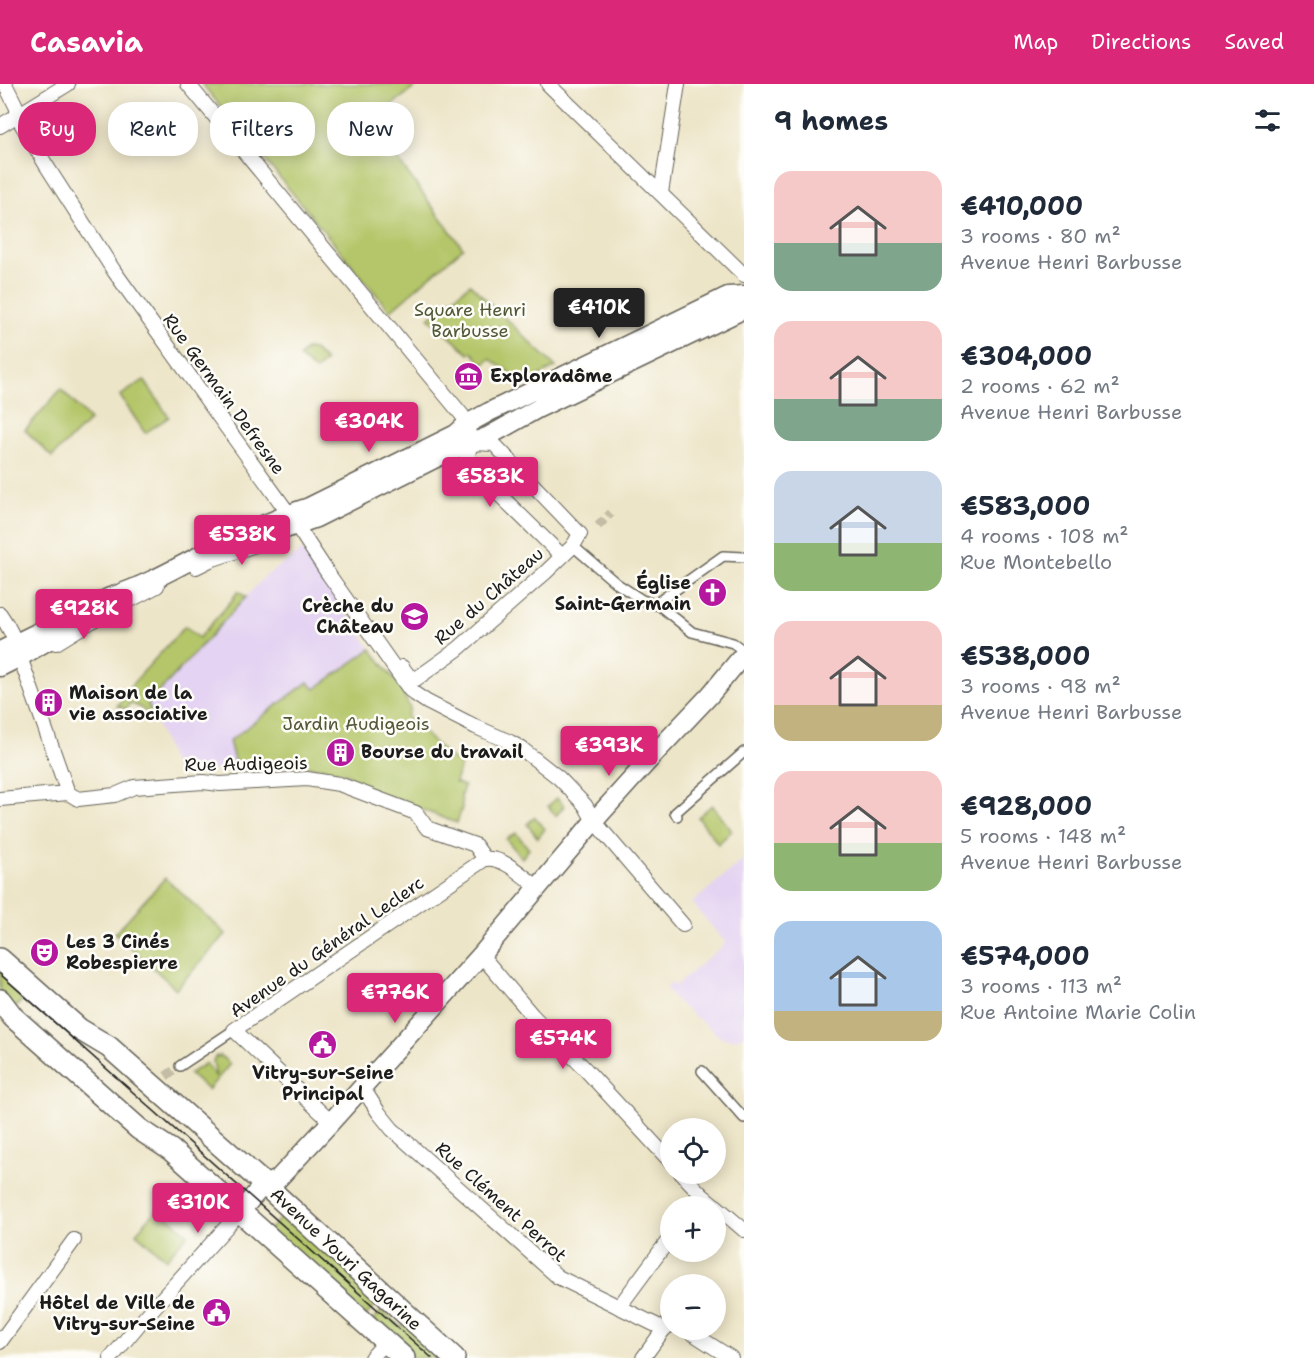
<!DOCTYPE html>
<meta charset="utf-8">
<style>
:root{--surface:#fff;--page:#f6f6f7;--text:#1f2937;--muted:#747a83;--accent:#db2777}
body{margin:0;font-family:"Shantell Sans",sans-serif;background:var(--page);color:var(--text);height:100vh;display:flex;flex-direction:column;font-size:22px;white-space:nowrap}
*{box-sizing:border-box;margin:0}
p{font-size:20px;color:var(--muted)}
.icon{flex:none;width:33px;height:33px;fill:none;stroke:currentColor;stroke-width:2;stroke-linecap:round;stroke-linejoin:round}
.map{position:relative;flex:1;overflow:hidden}
.drawer{display:flex;flex-direction:column;background:var(--surface);width:570px}
.drawer>*{flex:none}
.top-card{position:absolute;left:18px;top:18px;width:570px;height:54px;display:flex;gap:12px}
.buttons{position:absolute;left:660px;top:1034px;display:grid;gap:12px}
.buttons a{display:grid;place-items:center;width:66px;height:66px;border-radius:50%;background:var(--surface);box-shadow:0 3px 15px #0003;font-size:30px}
.price{position:absolute;translate:-50% -51px;padding:0 14px;border-radius:6px;background:var(--accent);color:#fff;font-size:20px;line-height:39px;filter:drop-shadow(0 2px 3px #0008)}
.price::after{content:'';position:absolute;left:50%;top:36px;width:18px;height:14px;margin-left:-9px;background:inherit;clip-path:polygon(0 0,100% 0,50% 100%)}
.price.selected{background:#222;color:#fff}
ul{padding:0;list-style:none}
li{display:flex;align-items:center;gap:18px;height:150px;padding:0 30px}
li span{display:grid;place-items:center;flex:none;width:168px;height:120px;border-radius:18px;color:#555}
li>.icon{margin-inline-start:auto}
span .icon{width:72px;height:72px;fill:#fffc;stroke-width:1}
li b{font-size:26px}
h2{display:flex;justify-content:space-between;align-items:center;height:72px;padding:0 30px;font-size:26px}
.pill{padding:0 21px;border-radius:24px;background:var(--surface);box-shadow:0 3px 15px #0003;font-size:21px;line-height:54px}
.pill.selected{background:var(--accent);color:#fff}
header{display:flex;align-items:center;gap:36px;box-sizing:border-box;height:84px;padding:0 30px;background:var(--accent);color:#fff}
header strong{font-size:28px}
nav{display:flex;gap:33px;margin-inline-start:auto;font-size:21px}
main{display:flex;flex:1;min-height:0}
.map>svg:first-child{display:block}
.built{fill:#e4d3f2}
.green{fill:#b4c669;stroke:#687142;stroke-width:1.5}
.lines{fill:none;stroke-linecap:round;stroke-linejoin:round}
.pedestrian-tunnel{stroke:#c3bda6;stroke-width:9;stroke-dasharray:9 4.5;stroke-linecap:butt}
.pedestrian-casing{stroke:#656258;stroke-width:12}
.minor-casing{stroke:#656258;stroke-width:16}
.secondary-casing{stroke:#656258;stroke-width:21}
.primary-casing{stroke:#656258;stroke-width:24}
.pedestrian{stroke:#fff;stroke-width:9}
.minor{stroke:#fff;stroke-width:14}
.secondary{stroke:#fff;stroke-width:18}
.primary{stroke:#fff;stroke-width:21}
.tram{stroke:#1c1c1c;stroke-width:1.5}
.labels{text-anchor:middle;dominant-baseline:central;stroke-width:5;stroke-linejoin:round;paint-order:stroke}
.park-label{font-size:18px;fill:#515837;stroke:#fdfcf7}
.poi-label{font-size:18px;font-weight:bold;fill:#1c1c1c;stroke:#fdfcf7;text-anchor:start}
.street-label{font-size:18px;fill:#1c1c1c;stroke:#fdfcf7}
</style>
<header>
<strong>Casavia</strong>
<nav><a>Map</a><a>Directions</a><a>Saved</a></nav>
</header>
<main>
<div class="map">
<svg width="744" height="1274" viewBox="0 0 744 1274">
<rect width="100%" height="100%" fill="#fdfcf7"/>
<filter id="ink" filterUnits="userSpaceOnUse"><feTurbulence type="fractalNoise" baseFrequency=".0167" numOctaves="2"/><feDisplacementMap in="SourceGraphic" scale="12" xChannelSelector="R" yChannelSelector="G"/><feConvolveMatrix kernelMatrix="1 2 1 2 8 2 1 2 1" color-interpolation-filters="sRGB"/></filter>
<filter id="wash" filterUnits="userSpaceOnUse"><feTurbulence type="fractalNoise" baseFrequency=".008" numOctaves="4" result="noise"/><feDisplacementMap in="SourceGraphic" scale="24" xChannelSelector="R" yChannelSelector="G"/><feGaussianBlur stdDeviation="1.35" result="paint"/><feColorMatrix in="noise" values="0 0 0 0 0 0 0 0 0 0 0 0 0 0 0 0 0 1.4 0 .05"/><feComposite in="paint" operator="in"/></filter>
<g filter="url(#wash)">
<rect width="100%" height="100%" fill="#ede5c8"/>
<g class="built">
<polygon points="303,466 371,565 315,605 308,598 229,657 236,684 177,689 148,620 264,493"/>
<polygon points="744,775 744,952 735,955 728,955 720,953 682,922 667,907 666,904 672,899 675,902 726,859 692,819"/>
</g>
<g class="green">
<polygon points="202,0 419,0 370,38 463,164 390,227"/>
<polygon points="470,200 556,283 519,302 514,292 490,275 483,281 472,268 469,270 429,234"/>
<polygon points="306,265 314,266 325,277 316,287 299,273"/>
<polygon points="144,296 169,333 145,349 120,312"/>
<polygon points="61,305 90,336 52,373 25,346"/>
<path d="M238 507 246 513 148 620 155 638C147 629 141 622 129 619L127 625 117 622 126 612 124 609 185 542 199 554 233 515V514Z"/>
<path d="M371 565 398 600 410 624 407 633C426 648 440 668 461 681L455 698 464 702 461 711 462 724 457 739 349 698 350 691 322 684 292 681 236 684 229 657 308 598 315 605Z"/>
<polygon points="557,714 564,722 556,732 548,722"/>
<polygon points="712,721 732,747 718,760 698,733"/>
<polygon points="535,733 545,745 538,754 527,740"/>
<polygon points="516,749 529,765 522,774 506,755"/>
<polygon points="165,794 226,850 176,905 115,849"/>
<polygon points="0,882 30,908 13,926 0,909"/>
<polygon points="220,971 230,980 208,1006 189,990 206,979 216,993 213,977 216,972 219,973"/>
<polygon points="158,1124 188,1150 166,1175 136,1149"/>
<polygon points="286,1128 381,1215 366,1232 269,1146"/>
<polygon points="382,1226 401,1243 406,1237 447,1274 413,1274 372,1238"/>
</g>
</g>
<g filter="url(#ink)">
<g class="lines">
<g class="pedestrian-tunnel">
<polyline points="598,442 611,429"/>
<polyline points="166,992 180,982"/>
</g>
<defs>
<g id="pedestrian">
<polyline points="573,462 616,499 642,516 660,522 692,548 733,559 744,567"/>
<polyline points="654,521 723,472 744,473"/>
<polyline points="677,732 675,729 744,668"/>
<polyline points="180,982 234,946"/>
<polyline points="702,987 744,1034"/>
</g>
<g id="minor">
<polyline points="5,0 16,22 22,41 46,81 114,187 289,430 329,491 410,606 415,610 427,618 476,643 510,658 522,665 559,694 585,721 594,737 683,841"/>
<polyline points="188,0 462,331 467,340 471,359 466,378 562,472"/>
<polyline points="548,0 744,191"/>
<polyline points="0,42 68,0"/>
<polyline points="661,109 678,0"/>
<polyline points="540,313 744,216"/>
<polyline points="196,483 210,476 265,458"/>
<path d="M0 530C10 544 16 557 20 573L68 709"/>
<polyline points="56,559 100,532 157,502"/>
<polyline points="402,583 408,591 416,595 458,565 546,488 573,462 580,450 494,360 473,359"/>
<polyline points="0,715 68,709 78,715 115,711 134,703 203,698 220,700 307,695 339,700 416,729 427,744 475,761 485,775"/>
<path d="M485 775C503 772 524 793 537 803"/>
<polyline points="481,871 532,931 586,986 670,1077"/>
<polyline points="362,1003 379,1029 392,1045 558,1193 664,1245 670,1241"/>
<polyline points="331,1038 234,946 485,775"/>
<polyline points="681,1089 703,1112 715,1122"/>
<polyline points="716,1122 744,1146"/>
<polyline points="619,1223 670,1154"/>
<polyline points="686,1245 731,1274"/>
<polyline points="0,1258 74,1156"/>
<polyline points="111,1274 140,1239 239,1129"/>
<polyline points="371,1274 386,1258"/>
<polyline points="643,1274 664,1245"/>
</g>
<g id="secondary">
<polyline points="254,456 316,434 448,368 487,353 537,325 736,229 744,223"/>
<path d="M0 567 110 513C154 499 194 473 236 453 260 442 284 431 309 423L456 350 467 340 489 328 728 212 744 211"/>
<polyline points="0,583 20,573 61,549"/>
<polyline points="239,1129 264,1100 277,1096 331,1038 481,871 594,737 658,666 710,611 744,570"/>
</g>
<g id="primary">
<polyline points="0,875 79,945 109,963 264,1100 454,1274"/>
<polyline points="0,916 13,933 139,1045 171,1066 404,1274"/>
</g>
</defs>
<use href="#pedestrian" class="pedestrian-casing"/>
<use href="#minor" class="minor-casing"/>
<use href="#secondary" class="secondary-casing"/>
<use href="#primary" class="primary-casing"/>
<use href="#pedestrian" class="pedestrian"/>
<use href="#minor" class="minor"/>
<use href="#secondary" class="secondary"/>
<use href="#primary" class="primary"/>
<polyline class="tram" points="0,890 432,1274"/>
</g>
</g>
<defs>
<symbol id="museum-disc" viewBox="-11 -11 22 22"><circle r="9.5" fill="#b5179e" stroke="#fdfcf7"/><path d="M0-6L6-3V-2H-6V-3ZM-5-1h2V3h-2ZM-1-1h2V3h-2ZM3-1h2V3H3ZM-6 4H6V6H-6Z" fill="#fff"/></symbol>
<symbol id="church-disc" viewBox="-11 -11 22 22"><circle r="9.5" fill="#b5179e" stroke="#fdfcf7"/><path d="M-1.2-6h2.4v3.5h3.3v2.4h-3.3V6h-2.4V-.1h-3.3v-2.4h3.3Z" fill="#fff"/></symbol>
<symbol id="school-disc" viewBox="-11 -11 22 22"><circle r="9.5" fill="#b5179e" stroke="#fdfcf7"/><path d="M0-5L7-2L0 1L-7-2ZM-4 1L0 2.5L4 1V4Q0 6-4 4Z" fill="#fff"/></symbol>
<symbol id="building-disc" viewBox="-11 -11 22 22"><circle r="9.5" fill="#b5179e" stroke="#fdfcf7"/><path d="M-4-6H4V6H1V3H-1V6H-4ZM-2.5-4.3h1.7v1.8h-1.7ZM.8-4.3h1.7v1.8H.8ZM-2.5-1h1.7V.8h-1.7ZM.8-1h1.7V.8H.8Z" fill="#fff"/></symbol>
<symbol id="theatre-disc" viewBox="-11 -11 22 22"><circle r="9.5" fill="#b5179e" stroke="#fdfcf7"/><path d="M-5-5.5Q0-4 5-5.5V0Q5 5 0 6Q-5 5-5 0ZM-3.3-2.5H-1v1.5H-3.3ZM1-2.5H3.3v1.5H1ZM-2.8 1Q0 5.5 2.8 1Z" fill="#fff"/></symbol>
<symbol id="civic-disc" viewBox="-11 -11 22 22"><circle r="9.5" fill="#b5179e" stroke="#fdfcf7"/><path d="M-.6-6.5H3V-4.5H.6V-3L4-1V1h2V6H-6V1h2V-1L-.6-3ZM-1.2 2.5V6h2.4V2.5Z" fill="#fff"/></symbol>
</defs>
<g fill-rule="evenodd">
<use href="#museum-disc" x="452" y="276" width="33" height="33"/>
<use href="#church-disc" x="696" y="492" width="33" height="33"/>
<use href="#school-disc" x="398" y="516" width="33" height="33"/>
<use href="#building-disc" x="32" y="602" width="33" height="33"/>
<use href="#building-disc" x="324" y="652" width="33" height="33"/>
<use href="#theatre-disc" x="28" y="852" width="33" height="33"/>
<use href="#civic-disc" x="306" y="944" width="33" height="33"/>
<use href="#civic-disc" x="200" y="1212" width="33" height="33"/>
</g>
<g class="labels">
<g class="park-label">
<text x="470" y="226">Square Henri<tspan x="470" dy="21">Barbusse</tspan></text>
<text x="356" y="640">Jardin Audigeois</text>
</g>
<g class="poi-label">
<text x="490" y="292">Exploradôme</text>
<text x="691" y="499" text-anchor="end">Église<tspan x="691" dy="21">Saint-Germain</tspan></text>
<text x="394" y="522" text-anchor="end">Crèche du<tspan x="394" dy="21">Château</tspan></text>
<text x="69" y="609">Maison de la<tspan x="69" dy="21">vie associative</tspan></text>
<text x="361" y="668">Bourse du travail</text>
<text x="66" y="858">Les 3 Cinés<tspan x="66" dy="21">Robespierre</tspan></text>
<text x="323" y="989" text-anchor="middle">Vitry-sur-Seine<tspan x="323" dy="21">Principal</tspan></text>
<text x="195" y="1219" text-anchor="end">Hôtel de Ville de<tspan x="195" dy="21">Vitry-sur-Seine</tspan></text>
</g>
<g class="street-label">
<text transform="translate(224 310) rotate(54)">Rue Germain Defresne</text>
<text transform="translate(489 512) rotate(-41)">Rue du Château</text>
<text transform="translate(246 680) rotate(-1)">Rue Audigeois</text>
<text transform="translate(327 863) rotate(-35)">Avenue du Général Leclerc</text>
<text transform="translate(501 1118) rotate(42)">Rue Clément Perrot</text>
<text transform="translate(346 1175) rotate(43)">Avenue Youri Gagarine</text>
</g>
</g>
</svg>
<div class="buttons">
<a><svg class="icon" aria-label="locate" viewBox="0 0 24 24"><circle cx="12" cy="12" r="6"/><path d="M12 2v4M12 18v4M2 12h4M18 12h4"/></svg></a>
<a>+</a>
<a>−</a>
</div>
<b class="price selected" style="left:599px;top:255px">€410K</b>
<b class="price" style="left:369px;top:369px">€304K</b>
<b class="price" style="left:490px;top:424px">€583K</b>
<b class="price" style="left:242px;top:482px">€538K</b>
<b class="price" style="left:84px;top:556px">€928K</b>
<b class="price" style="left:609px;top:693px">€393K</b>
<b class="price" style="left:395px;top:940px">€776K</b>
<b class="price" style="left:563px;top:986px">€574K</b>
<b class="price" style="left:198px;top:1150px">€310K</b>
<div class="top-card">
<a class="pill selected">Buy</a>
<a class="pill">Rent</a>
<a class="pill">Filters</a>
<a class="pill">New</a>
</div>
</div>
<section class="drawer">
<h2>9 homes<svg class="icon" aria-label="filters" viewBox="0 0 24 24"><path d="M4 7h16M4 17h16"/><circle cx="9" cy="7" r="2"/><circle cx="15" cy="17" r="2"/></svg></h2>
<ul>
<li><span style="background:linear-gradient(#f6c9c9 60%,#7fa58c 0)"><svg class="icon" aria-label="home" viewBox="0 0 24 24"><path d="M3 11l9-7 9 7M6 9v11h12V9"/></svg></span><div><b>€410,000</b><p>3 rooms · 80 m²</p><p>Avenue Henri Barbusse</p></div></li>
<li><span style="background:linear-gradient(#f6c9c9 65%,#7fa58c 0)"><svg class="icon" aria-label="home" viewBox="0 0 24 24"><path d="M3 11l9-7 9 7M6 9v11h12V9"/></svg></span><div><b>€304,000</b><p>2 rooms · 62 m²</p><p>Avenue Henri Barbusse</p></div></li>
<li><span style="background:linear-gradient(#c9d6e8 60%,#8fb573 0)"><svg class="icon" aria-label="home" viewBox="0 0 24 24"><path d="M3 11l9-7 9 7M6 9v11h12V9"/></svg></span><div><b>€583,000</b><p>4 rooms · 108 m²</p><p>Rue Montebello</p></div></li>
<li><span style="background:linear-gradient(#f6c9c9 70%,#c2b280 0)"><svg class="icon" aria-label="home" viewBox="0 0 24 24"><path d="M3 11l9-7 9 7M6 9v11h12V9"/></svg></span><div><b>€538,000</b><p>3 rooms · 98 m²</p><p>Avenue Henri Barbusse</p></div></li>
<li><span style="background:linear-gradient(#f6c9c9 60%,#8fb573 0)"><svg class="icon" aria-label="home" viewBox="0 0 24 24"><path d="M3 11l9-7 9 7M6 9v11h12V9"/></svg></span><div><b>€928,000</b><p>5 rooms · 148 m²</p><p>Avenue Henri Barbusse</p></div></li>
<li><span style="background:linear-gradient(#a9c7e8 75%,#c2b280 0)"><svg class="icon" aria-label="home" viewBox="0 0 24 24"><path d="M3 11l9-7 9 7M6 9v11h12V9"/></svg></span><div><b>€574,000</b><p>3 rooms · 113 m²</p><p>Rue Antoine Marie Colin</p></div></li>
</ul>
</section>
</main>
